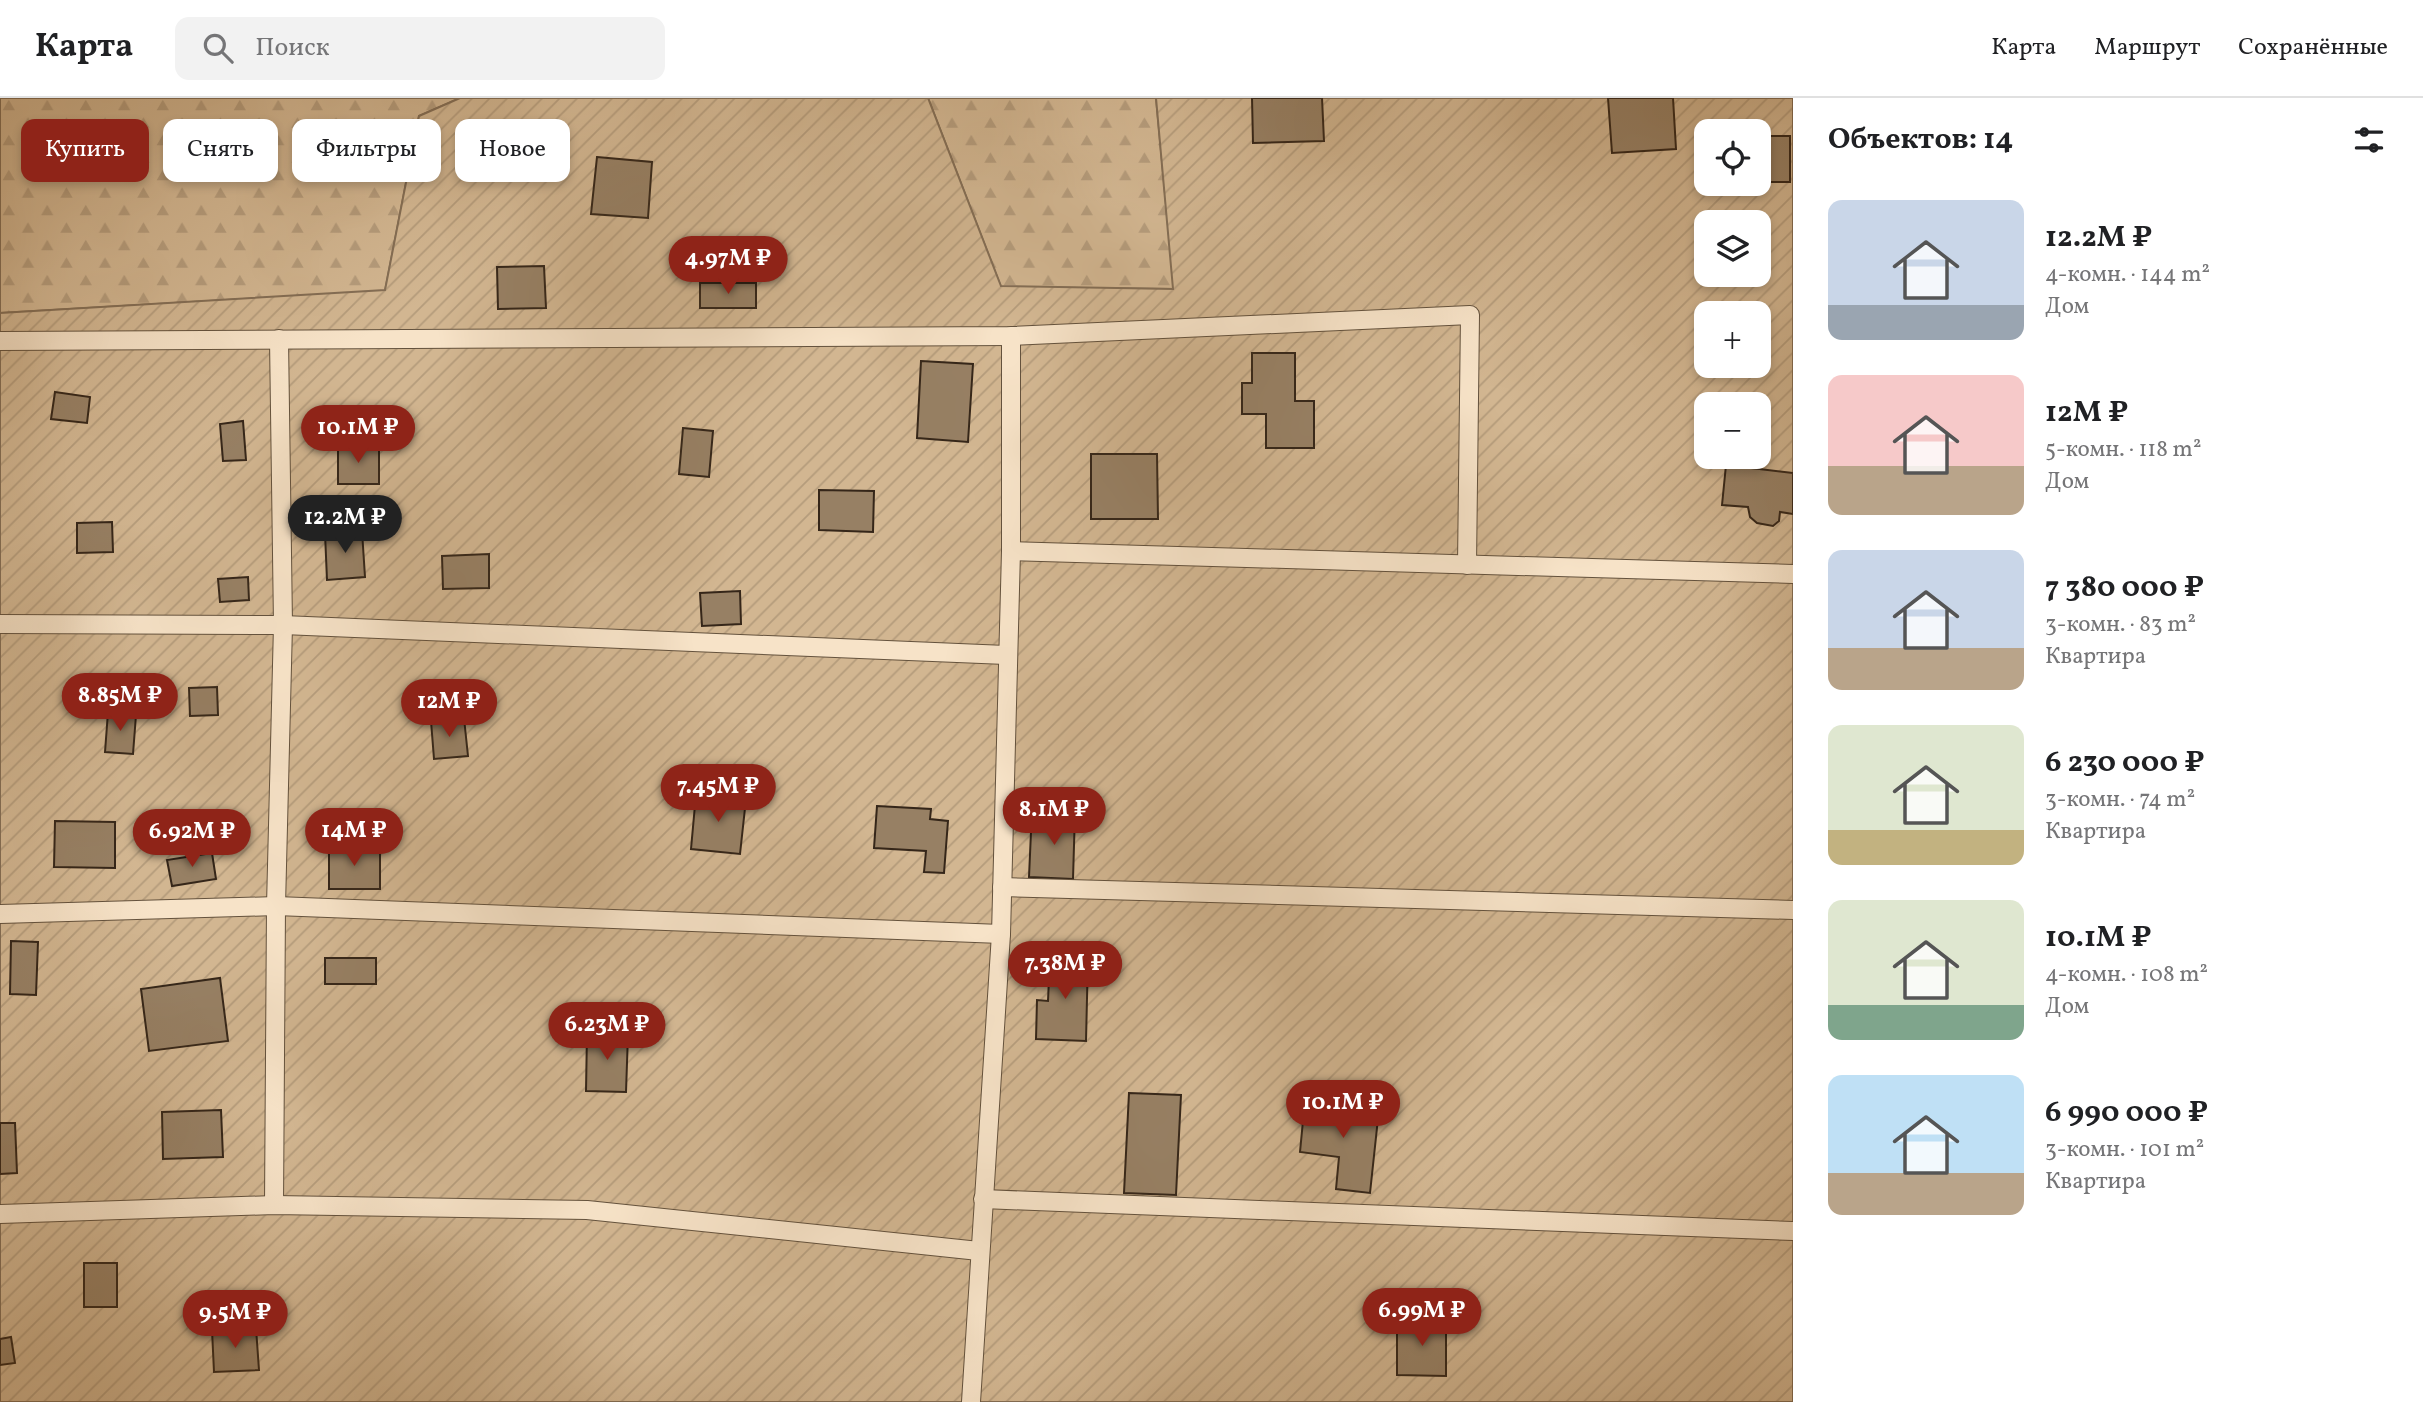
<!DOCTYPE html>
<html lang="ru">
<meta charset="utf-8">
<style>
:root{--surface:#fff;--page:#f2f2f2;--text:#202124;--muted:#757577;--line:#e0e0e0;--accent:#8f2418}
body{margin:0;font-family:Vollkorn,serif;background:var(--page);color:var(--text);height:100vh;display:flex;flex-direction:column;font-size:26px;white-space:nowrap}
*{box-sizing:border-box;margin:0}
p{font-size:23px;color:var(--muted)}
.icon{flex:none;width:38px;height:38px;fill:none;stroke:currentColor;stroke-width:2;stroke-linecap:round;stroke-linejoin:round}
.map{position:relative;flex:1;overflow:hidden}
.details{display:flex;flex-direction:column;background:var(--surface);width:630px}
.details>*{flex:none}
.banner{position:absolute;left:21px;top:21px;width:665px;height:63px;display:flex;gap:14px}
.fabs{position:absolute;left:1694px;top:21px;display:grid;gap:14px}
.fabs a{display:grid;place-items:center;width:77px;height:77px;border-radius:14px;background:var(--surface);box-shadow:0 4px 10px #0003;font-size:35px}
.price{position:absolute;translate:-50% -60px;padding:0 16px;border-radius:24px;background:var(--accent);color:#fff;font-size:23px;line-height:46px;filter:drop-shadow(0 2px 4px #0008)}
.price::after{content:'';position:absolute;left:50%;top:42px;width:21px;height:16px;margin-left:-10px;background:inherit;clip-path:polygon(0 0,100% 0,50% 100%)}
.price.selected{background:#222;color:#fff}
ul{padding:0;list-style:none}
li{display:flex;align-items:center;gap:21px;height:175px;padding:0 35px}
li span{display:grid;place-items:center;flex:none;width:196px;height:140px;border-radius:14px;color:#555}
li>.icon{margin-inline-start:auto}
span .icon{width:84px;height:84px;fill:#fffc;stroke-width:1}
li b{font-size:30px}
h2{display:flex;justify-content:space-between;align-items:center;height:84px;padding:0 35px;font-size:30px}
.tag{padding:0 24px;border-radius:14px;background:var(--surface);box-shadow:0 4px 10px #0003;font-size:24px;line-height:63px}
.tag.selected{background:var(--accent);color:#fff}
header{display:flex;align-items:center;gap:42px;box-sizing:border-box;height:98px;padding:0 35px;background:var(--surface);border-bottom:2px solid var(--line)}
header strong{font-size:33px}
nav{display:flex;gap:38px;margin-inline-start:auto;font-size:24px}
.search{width:490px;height:63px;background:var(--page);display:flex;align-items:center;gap:18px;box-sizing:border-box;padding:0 24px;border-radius:14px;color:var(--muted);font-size:26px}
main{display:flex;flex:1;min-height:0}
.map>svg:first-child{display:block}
.forest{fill:url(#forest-firs);stroke:#846e55;stroke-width:2}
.garden{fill:url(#garden-furrows);stroke:#846e55;stroke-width:2;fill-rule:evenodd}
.building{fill:#978064;stroke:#352619;stroke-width:2}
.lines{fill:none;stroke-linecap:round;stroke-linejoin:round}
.service-casing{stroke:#64523d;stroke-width:20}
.service{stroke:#f7e3c8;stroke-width:18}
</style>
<header>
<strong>Карта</strong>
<div class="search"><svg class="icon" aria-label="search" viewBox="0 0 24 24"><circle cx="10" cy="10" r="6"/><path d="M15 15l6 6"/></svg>Поиск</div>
<nav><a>Карта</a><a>Маршрут</a><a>Сохранённые</a></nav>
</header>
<main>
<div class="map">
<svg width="1793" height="1304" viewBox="0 0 1793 1304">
<defs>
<pattern id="forest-firs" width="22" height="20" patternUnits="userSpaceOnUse" patternTransform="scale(1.75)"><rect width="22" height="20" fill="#d2b691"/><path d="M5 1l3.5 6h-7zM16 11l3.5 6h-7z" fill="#b59c7c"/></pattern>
<pattern id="garden-furrows" width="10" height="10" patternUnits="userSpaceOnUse" patternTransform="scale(1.75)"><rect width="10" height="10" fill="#d2b691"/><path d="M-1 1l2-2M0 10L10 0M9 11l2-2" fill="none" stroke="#b59c7c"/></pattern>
</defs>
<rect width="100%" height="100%" fill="#f2d4aa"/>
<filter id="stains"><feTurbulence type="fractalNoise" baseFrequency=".00286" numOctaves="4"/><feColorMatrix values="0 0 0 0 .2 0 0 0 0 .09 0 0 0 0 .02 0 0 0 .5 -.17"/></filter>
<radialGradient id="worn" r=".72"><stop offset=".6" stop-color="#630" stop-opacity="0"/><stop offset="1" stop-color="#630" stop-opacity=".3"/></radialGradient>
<g class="forest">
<polygon points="0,0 460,0 419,18 385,193 0,215"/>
<polygon points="928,0 1156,0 1174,191 1001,189"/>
</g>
<path class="garden" d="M460 0H928L1001 188 1173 191 1156 0H1793V1304H0V215L385 192 419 18ZM1706 33H1759V86H1706ZM1706 124H1759V177H1706ZM1706 215H1759V268H1706ZM1706 306H1759V359H1706Z"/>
<g class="building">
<polygon points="1252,0 1322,0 1324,43 1253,45"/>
<polygon points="1608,0 1673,0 1676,51 1612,55"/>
<rect x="1759" y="38" width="31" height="46"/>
<polygon points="597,59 652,64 648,120 591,116"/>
<polygon points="544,168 546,210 498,211 497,169"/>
<rect x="700" y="185" width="56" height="25"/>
<polygon points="1252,255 1295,255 1295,303 1314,303 1314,350 1266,350 1266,316 1242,316 1242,285 1252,285"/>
<polygon points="921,263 973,266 968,344 917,340"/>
<polygon points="55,294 90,299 87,325 51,321"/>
<polygon points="243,323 246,362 223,363 220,326"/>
<polygon points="683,330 713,333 709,379 679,376"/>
<rect x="338" y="349" width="41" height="37"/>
<polygon points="1091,356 1157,356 1158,421 1091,421"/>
<polygon points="1726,367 1793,375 1793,416 1780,414 1779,423 1773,428 1757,425 1750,419 1748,409 1722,407"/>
<polygon points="819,392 874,393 873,434 819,432"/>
<polygon points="112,424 113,454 77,455 77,425"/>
<polygon points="362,433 365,479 327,482 325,435"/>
<polygon points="489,456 489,490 443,491 442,458"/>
<polygon points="248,479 249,502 220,504 218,481"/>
<polygon points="740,493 741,526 702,528 700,495"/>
<polygon points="217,589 218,617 190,618 189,590"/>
<polygon points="108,614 136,617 133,656 105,654"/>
<polygon points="464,620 468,658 434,661 431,623"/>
<polygon points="696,696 746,701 740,756 691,751"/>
<polygon points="877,708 931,711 930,721 948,723 944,775 924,774 926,753 874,750"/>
<polygon points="1045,713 1075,714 1073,781 1029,779 1031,734 1044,734"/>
<polygon points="55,723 115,724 115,770 54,769"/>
<rect x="329" y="750" width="51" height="41"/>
<polygon points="212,755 216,781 172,788 167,762"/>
<polygon points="11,843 38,844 36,897 10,896"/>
<polygon points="1050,857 1088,858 1086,943 1036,941 1037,902 1048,903"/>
<rect x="325" y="860" width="51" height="26"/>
<polygon points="220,880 228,943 149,953 141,891"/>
<polygon points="587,935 628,936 626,994 586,993"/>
<polygon points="1129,995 1181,997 1176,1097 1124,1095"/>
<polygon points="1305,1002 1379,1011 1370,1095 1336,1091 1339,1059 1300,1054"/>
<polygon points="221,1012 223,1059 163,1061 162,1014"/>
<polygon points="0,1025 15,1025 17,1075 0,1076"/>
<rect x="84" y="1165" width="33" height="44"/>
<polygon points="1397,1223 1446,1224 1446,1278 1397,1277"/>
<polygon points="256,1230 259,1272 214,1274 212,1232"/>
<polygon points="11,1239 15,1265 0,1267 0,1241"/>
</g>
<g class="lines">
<defs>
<g id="service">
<polyline points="0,243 1011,238 1470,217 1467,467"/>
<polyline points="1011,453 1793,476"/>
<polyline points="0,526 283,527 1006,557"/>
<polyline points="1002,789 1793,812"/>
<polyline points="0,816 276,808 1001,836"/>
<polyline points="983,1101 1793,1133"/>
<polyline points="274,1107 276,808 283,527 279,241"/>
<polyline points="0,1116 274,1107 587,1112 979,1153"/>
<polyline points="971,1304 1001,836 1011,453 1011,238"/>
</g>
</defs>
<use href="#service" class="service-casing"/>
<use href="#service" class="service"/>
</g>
<rect width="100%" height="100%" filter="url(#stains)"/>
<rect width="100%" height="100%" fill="url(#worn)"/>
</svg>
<div class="fabs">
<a><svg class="icon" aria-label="locate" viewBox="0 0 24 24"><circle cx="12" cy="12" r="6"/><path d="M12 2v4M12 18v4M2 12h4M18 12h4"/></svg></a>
<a><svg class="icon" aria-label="layers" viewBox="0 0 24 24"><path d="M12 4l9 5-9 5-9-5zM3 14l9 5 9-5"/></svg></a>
<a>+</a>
<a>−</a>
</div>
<b class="price" style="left:728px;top:198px">4.97M ₽</b>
<b class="price" style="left:358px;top:367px">10.1M ₽</b>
<b class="price selected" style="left:345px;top:457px">12.2M ₽</b>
<b class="price" style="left:120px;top:635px">8.85M ₽</b>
<b class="price" style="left:449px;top:641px">12M ₽</b>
<b class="price" style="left:718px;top:726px">7.45M ₽</b>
<b class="price" style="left:1054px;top:749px">8.1M ₽</b>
<b class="price" style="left:354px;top:770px">14M ₽</b>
<b class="price" style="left:192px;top:771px">6.92M ₽</b>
<b class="price" style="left:1065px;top:903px">7.38M ₽</b>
<b class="price" style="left:607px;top:964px">6.23M ₽</b>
<b class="price" style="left:1343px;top:1042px">10.1M ₽</b>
<b class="price" style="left:1422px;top:1250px">6.99M ₽</b>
<b class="price" style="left:235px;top:1252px">9.5M ₽</b>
<div class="banner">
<a class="tag selected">Купить</a>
<a class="tag">Снять</a>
<a class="tag">Фильтры</a>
<a class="tag">Новое</a>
</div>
</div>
<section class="details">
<h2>Объектов: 14<svg class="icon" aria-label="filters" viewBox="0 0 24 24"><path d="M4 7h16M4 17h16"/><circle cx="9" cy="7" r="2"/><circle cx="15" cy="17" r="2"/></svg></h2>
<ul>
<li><span style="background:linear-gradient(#c9d6e8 75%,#9aa5b1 0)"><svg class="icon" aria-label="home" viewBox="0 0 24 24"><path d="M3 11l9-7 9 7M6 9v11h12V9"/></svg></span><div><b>12.2M ₽</b><p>4-комн. · 144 m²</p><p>Дом</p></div></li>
<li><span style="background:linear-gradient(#f6c9c9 65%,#b9a48a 0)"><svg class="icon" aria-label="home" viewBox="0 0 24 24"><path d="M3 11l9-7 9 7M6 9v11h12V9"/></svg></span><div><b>12M ₽</b><p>5-комн. · 118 m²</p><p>Дом</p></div></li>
<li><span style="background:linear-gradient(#c9d6e8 70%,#b9a48a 0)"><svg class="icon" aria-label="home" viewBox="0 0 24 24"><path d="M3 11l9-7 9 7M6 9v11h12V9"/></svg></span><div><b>7 380 000 ₽</b><p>3-комн. · 83 m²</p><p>Квартира</p></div></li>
<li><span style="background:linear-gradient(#dfe7d0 75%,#c2b280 0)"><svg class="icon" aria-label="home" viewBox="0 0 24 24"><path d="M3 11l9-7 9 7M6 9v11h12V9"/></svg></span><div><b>6 230 000 ₽</b><p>3-комн. · 74 m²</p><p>Квартира</p></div></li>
<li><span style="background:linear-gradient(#dfe7d0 75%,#7fa58c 0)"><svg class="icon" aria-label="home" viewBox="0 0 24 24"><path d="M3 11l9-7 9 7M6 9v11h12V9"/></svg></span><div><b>10.1M ₽</b><p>4-комн. · 108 m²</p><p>Дом</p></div></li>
<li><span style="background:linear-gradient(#bfe0f5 70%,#b9a48a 0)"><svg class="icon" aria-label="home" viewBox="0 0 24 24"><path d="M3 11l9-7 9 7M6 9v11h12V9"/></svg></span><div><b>6 990 000 ₽</b><p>3-комн. · 101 m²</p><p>Квартира</p></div></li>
</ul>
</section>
</main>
